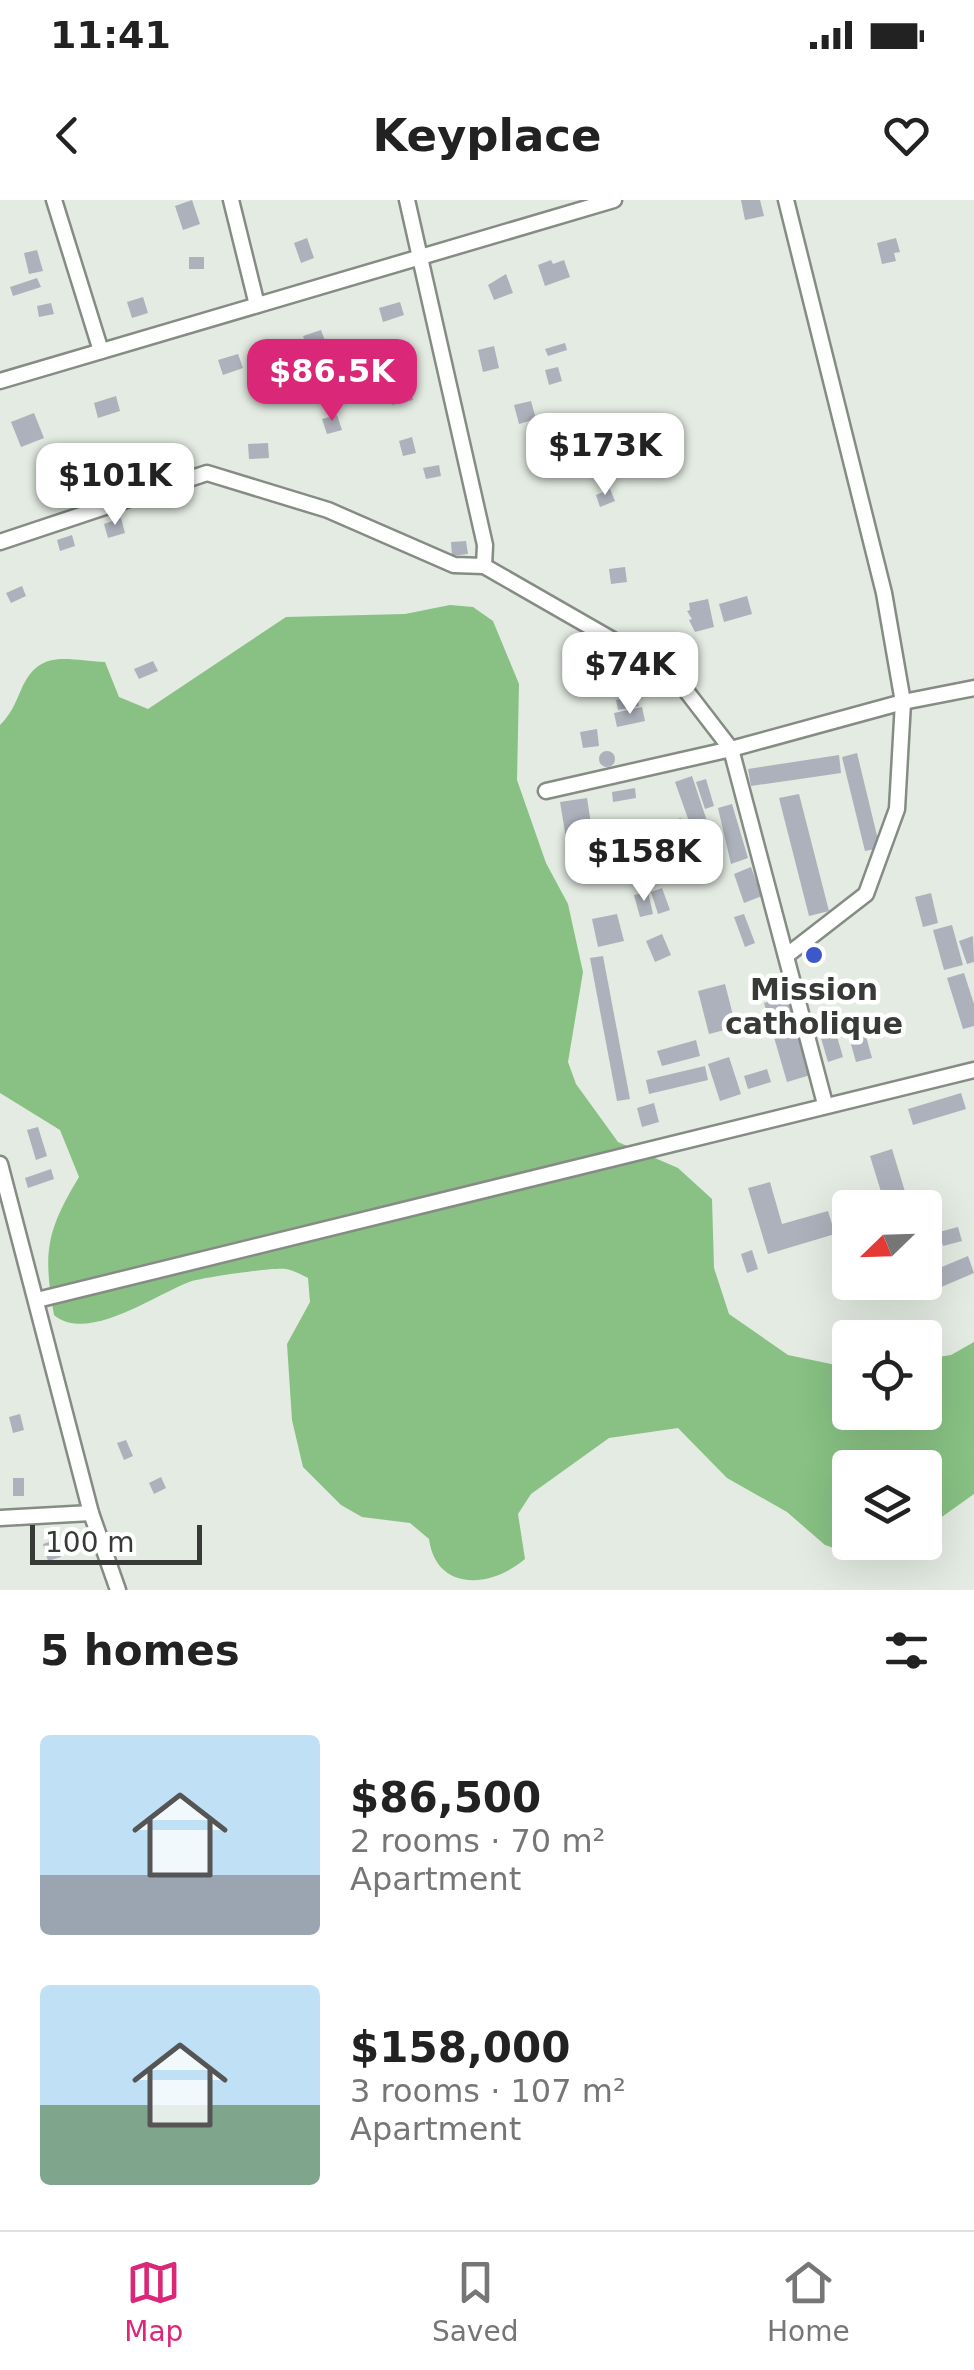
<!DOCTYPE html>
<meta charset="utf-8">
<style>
:root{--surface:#fff;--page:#f6f6f6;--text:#222;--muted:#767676;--line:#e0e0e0;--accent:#db2777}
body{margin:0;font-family:"DejaVu Sans",sans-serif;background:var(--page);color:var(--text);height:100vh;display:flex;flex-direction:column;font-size:38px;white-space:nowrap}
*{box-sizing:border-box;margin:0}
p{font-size:32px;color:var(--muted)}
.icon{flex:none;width:55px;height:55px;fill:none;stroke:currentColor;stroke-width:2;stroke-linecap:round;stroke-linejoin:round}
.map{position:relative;height:1390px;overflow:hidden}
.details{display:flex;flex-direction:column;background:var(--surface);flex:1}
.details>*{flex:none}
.needle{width:65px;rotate:247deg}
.tools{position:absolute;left:832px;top:990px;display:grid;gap:20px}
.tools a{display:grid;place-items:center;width:110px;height:110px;border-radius:10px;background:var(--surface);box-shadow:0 10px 40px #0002;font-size:50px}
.scale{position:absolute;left:30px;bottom:25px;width:172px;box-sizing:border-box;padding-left:10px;border:5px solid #373a36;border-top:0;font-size:28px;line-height:35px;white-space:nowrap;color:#373a36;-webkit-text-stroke:8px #fff;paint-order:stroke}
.price{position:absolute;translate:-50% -85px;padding:0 22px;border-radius:20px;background:#fff;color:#222;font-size:32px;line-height:65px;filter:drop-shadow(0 2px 5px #0008)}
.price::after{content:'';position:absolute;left:50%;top:60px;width:30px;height:22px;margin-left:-15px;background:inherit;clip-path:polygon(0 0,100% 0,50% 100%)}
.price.current{background:var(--accent);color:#fff}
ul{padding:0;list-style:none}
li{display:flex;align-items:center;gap:30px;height:250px;padding:0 40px}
li span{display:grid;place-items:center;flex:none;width:280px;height:200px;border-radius:10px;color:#555}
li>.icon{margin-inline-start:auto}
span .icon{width:120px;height:120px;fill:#fffc;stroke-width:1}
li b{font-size:42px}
h2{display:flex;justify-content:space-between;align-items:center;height:120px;padding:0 40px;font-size:42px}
.status{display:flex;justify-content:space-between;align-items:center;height:70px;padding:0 50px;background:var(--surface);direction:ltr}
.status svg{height:28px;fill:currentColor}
header{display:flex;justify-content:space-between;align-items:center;height:130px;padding:0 40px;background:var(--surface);font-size:45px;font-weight:600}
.tabs{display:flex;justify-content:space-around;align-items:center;height:140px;border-top:2px solid var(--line);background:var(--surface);font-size:28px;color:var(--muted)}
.tabs a{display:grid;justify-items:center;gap:5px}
.tabs .current{color:var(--accent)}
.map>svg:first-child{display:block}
.forest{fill:#88c183}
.building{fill:#adb1bb}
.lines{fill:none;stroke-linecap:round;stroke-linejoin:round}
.minor-casing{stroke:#858c84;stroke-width:19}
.minor{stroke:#fff;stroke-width:14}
.poi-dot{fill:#3c58cb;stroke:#fff;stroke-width:4}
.labels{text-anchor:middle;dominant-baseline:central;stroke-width:9;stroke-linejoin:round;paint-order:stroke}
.poi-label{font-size:30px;font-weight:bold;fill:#373a36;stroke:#fff}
</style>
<div class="status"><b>11:41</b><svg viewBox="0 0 49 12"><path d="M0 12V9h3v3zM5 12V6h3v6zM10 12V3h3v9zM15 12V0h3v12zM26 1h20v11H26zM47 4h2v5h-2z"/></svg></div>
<header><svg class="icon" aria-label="back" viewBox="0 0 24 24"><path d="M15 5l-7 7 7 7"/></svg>Keyplace<svg class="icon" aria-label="heart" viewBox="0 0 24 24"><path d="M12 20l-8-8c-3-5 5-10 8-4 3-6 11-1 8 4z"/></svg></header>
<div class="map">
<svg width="974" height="1390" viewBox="0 0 974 1390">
<rect width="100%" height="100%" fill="#e3ebe2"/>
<path class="forest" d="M450 405 473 407 493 421 519 484 517 580 546 663 568 704 583 772 568 862 576 884 618 942 678 968 712 999 714 1068 729 1114 788 1155 850 1168V1212H925V1159L951 1155 974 1142V1294L925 1329V1268H850V1342L888 1343 848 1353 825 1345 787 1312 727 1278 678 1228 609 1238 531 1294 518 1314 525 1359C488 1390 436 1390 429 1339L410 1323 362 1317 341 1305 303 1267 292 1220 287 1144 310 1102 308 1078C302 1075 293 1070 286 1069 273 1067 206 1077 192 1081 157 1093 88 1144 54 1115 43 1052 46 1032 79 977L60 930 0 893V525C11 514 15 504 21 490 39 448 66 460 105 462L119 497 148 509 286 417 405 414Z"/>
<g class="building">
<polygon points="192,0 200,24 183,30 175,6"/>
<polygon points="741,0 760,0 764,16 745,20"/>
<polygon points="307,38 314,58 301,63 294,43"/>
<polygon points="896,38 900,52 894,53 896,61 882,64 877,43"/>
<polygon points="37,50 43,71 29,74 24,53"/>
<rect x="189" y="57" width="15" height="12"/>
<polygon points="551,60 553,64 564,60 570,77 545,86 538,65"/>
<polygon points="506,74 513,93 494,100 488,85"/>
<polygon points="37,78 41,87 13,96 10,87"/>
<polygon points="143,97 148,113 132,118 127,102"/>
<polygon points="400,102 404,115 383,122 379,108"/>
<polygon points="51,103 54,114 39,117 37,106"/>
<polygon points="321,130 325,141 307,147 303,136"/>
<polygon points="565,143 567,150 548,156 545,149"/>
<polygon points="494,146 499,168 483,172 478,150"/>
<polygon points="238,154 243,168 223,175 218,160"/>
<polygon points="388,160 391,172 376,176 373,163"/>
<polygon points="558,167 562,181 549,185 545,170"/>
<polygon points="408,177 413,200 392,205 391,201 381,203 378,191 389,189 387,182"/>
<polygon points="116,196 120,211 98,218 94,203"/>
<polygon points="531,201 536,219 519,224 514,205"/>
<polygon points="34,213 44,238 21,247 11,222"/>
<polygon points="337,215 342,230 327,234 322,219"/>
<polygon points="616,229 621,242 610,246 605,233"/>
<polygon points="412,237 416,253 403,256 399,241"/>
<polygon points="268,243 269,258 249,259 248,244"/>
<polygon points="439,265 441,276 426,279 423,268"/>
<polygon points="610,289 615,301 600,307 596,295"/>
<polygon points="121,318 125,333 108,338 104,324"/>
<polygon points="72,335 75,346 60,351 57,340"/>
<polygon points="466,341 468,354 452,356 451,342"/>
<polygon points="625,367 627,382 611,384 609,369"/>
<polygon points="22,386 26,396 11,403 6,393"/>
<polygon points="747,396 752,414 724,422 719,404"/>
<polygon points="708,399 714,427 695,432 689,420 692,419 687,411 690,410 689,403"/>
<polygon points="153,461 158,471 139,479 134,469"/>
<polygon points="637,495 639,506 618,510 616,500"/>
<polygon points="642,507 645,521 617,527 614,513"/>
<polygon points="597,529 599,546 583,548 580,532"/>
<circle cx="607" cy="559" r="8"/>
<polygon points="857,553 880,648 865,651 842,557"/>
<polygon points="839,555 841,573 751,586 748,569"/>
<polygon points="692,576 712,636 696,641 675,582"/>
<polygon points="706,579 714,606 705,609 696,582"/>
<polygon points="635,588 636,598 613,602 612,592"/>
<polygon points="799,594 829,711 809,716 779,598"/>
<polygon points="587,598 598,670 572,674 560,602"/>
<polygon points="732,604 748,658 731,664 718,608"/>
<polygon points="681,618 690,643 676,649 667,623"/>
<polygon points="751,667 762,696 744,703 734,674"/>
<polygon points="662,688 670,710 658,714 651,692"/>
<polygon points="648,692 653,714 640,717 634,695"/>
<polygon points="931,693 938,723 923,727 915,697"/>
<polygon points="617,714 624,741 598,747 592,719"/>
<polygon points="744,714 755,743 745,747 734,717"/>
<polygon points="952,725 963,765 944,770 933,730"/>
<polygon points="662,734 671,755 655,762 646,741"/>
<polygon points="973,736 974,762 967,764 959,741"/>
<polygon points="603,756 630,899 617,901 590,758"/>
<polygon points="964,773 974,804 974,826 963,829 947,778"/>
<polygon points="725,784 736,827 709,834 698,791"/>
<polygon points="790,796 814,874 787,882 764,803"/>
<polygon points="861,818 872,858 856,862 845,823"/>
<polygon points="836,833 843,857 828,862 821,838"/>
<polygon points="696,840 700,856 662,866 657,851"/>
<polygon points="729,857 741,894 720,901 708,864"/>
<polygon points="705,866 708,880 649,894 646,880"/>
<polygon points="767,869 771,882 748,889 744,876"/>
<polygon points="961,893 966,909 913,925 908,909"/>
<polygon points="654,903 659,922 642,927 637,908"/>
<polygon points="38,927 47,956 36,960 27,930"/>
<polygon points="892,949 910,1008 886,1008 870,956"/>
<polygon points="51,969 54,979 28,988 25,978"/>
<polygon points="770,982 782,1024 828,1011 835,1034 768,1054 748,988"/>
<polygon points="958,1027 962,1041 943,1046 939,1032"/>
<polygon points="752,1050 758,1069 747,1073 741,1054"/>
<polygon points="968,1056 974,1073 925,1094 920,1082 925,1082 925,1074"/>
<polygon points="20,1214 24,1230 13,1233 9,1217"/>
<polygon points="126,1240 133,1256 124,1260 117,1243"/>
<polygon points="161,1277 166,1288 154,1294 149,1283"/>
<rect x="13" y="1278" width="11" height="18"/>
<polygon points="55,1340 61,1357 48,1361 43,1344"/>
</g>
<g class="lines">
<defs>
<g id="minor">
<polyline points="54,0 101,151"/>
<polyline points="231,0 257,105"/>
<polyline points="407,0 485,345 484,366"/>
<polyline points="786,0 884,393 903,502 897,609 866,694 786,756"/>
<polyline points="0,181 614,0"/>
<polyline points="0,342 207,273 328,310 454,365 484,366 674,475 731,549 825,904"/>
<polyline points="546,591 731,549 903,502 974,488"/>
<polyline points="0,964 91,1313 118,1390"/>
<polyline points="37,1100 974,870"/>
<polyline points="0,1318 91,1313"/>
</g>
</defs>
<use href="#minor" class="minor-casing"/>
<use href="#minor" class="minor"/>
</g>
<circle class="poi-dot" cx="814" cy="755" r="10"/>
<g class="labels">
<g class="poi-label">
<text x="814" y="789">Mission<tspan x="814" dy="34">catholique</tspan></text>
</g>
</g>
</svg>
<div class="tools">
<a><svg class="needle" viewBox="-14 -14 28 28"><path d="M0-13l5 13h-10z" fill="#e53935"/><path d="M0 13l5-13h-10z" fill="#767676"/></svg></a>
<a><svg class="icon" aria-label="locate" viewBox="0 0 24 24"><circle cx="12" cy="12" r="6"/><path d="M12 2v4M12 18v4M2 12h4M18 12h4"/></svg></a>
<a><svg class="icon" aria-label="layers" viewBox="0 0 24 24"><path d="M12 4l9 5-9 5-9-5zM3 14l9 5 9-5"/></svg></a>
</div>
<div class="scale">100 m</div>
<b class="price current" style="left:332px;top:224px">$86.5K</b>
<b class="price" style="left:605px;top:298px">$173K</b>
<b class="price" style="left:115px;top:328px">$101K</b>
<b class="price" style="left:630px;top:517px">$74K</b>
<b class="price" style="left:644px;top:704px">$158K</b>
</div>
<section class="details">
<h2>5 homes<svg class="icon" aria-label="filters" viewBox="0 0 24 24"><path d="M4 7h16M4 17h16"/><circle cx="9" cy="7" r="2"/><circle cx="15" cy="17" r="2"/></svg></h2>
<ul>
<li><span style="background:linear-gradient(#bfe0f5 70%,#9aa5b1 0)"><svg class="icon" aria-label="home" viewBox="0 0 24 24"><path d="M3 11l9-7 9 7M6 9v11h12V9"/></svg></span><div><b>$86,500</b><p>2 rooms · 70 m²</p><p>Apartment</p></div></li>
<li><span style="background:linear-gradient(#bfe0f5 60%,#7fa58c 0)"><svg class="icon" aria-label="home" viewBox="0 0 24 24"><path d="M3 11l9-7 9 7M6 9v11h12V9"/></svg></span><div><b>$158,000</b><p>3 rooms · 107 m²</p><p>Apartment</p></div></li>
</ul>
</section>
<nav class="tabs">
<a class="current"><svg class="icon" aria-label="map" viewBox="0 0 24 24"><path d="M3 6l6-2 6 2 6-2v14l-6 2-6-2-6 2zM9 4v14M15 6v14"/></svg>Map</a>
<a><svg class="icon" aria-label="saved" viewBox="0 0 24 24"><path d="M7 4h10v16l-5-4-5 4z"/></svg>Saved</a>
<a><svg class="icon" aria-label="home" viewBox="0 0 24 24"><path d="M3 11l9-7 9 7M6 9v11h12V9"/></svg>Home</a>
</nav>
